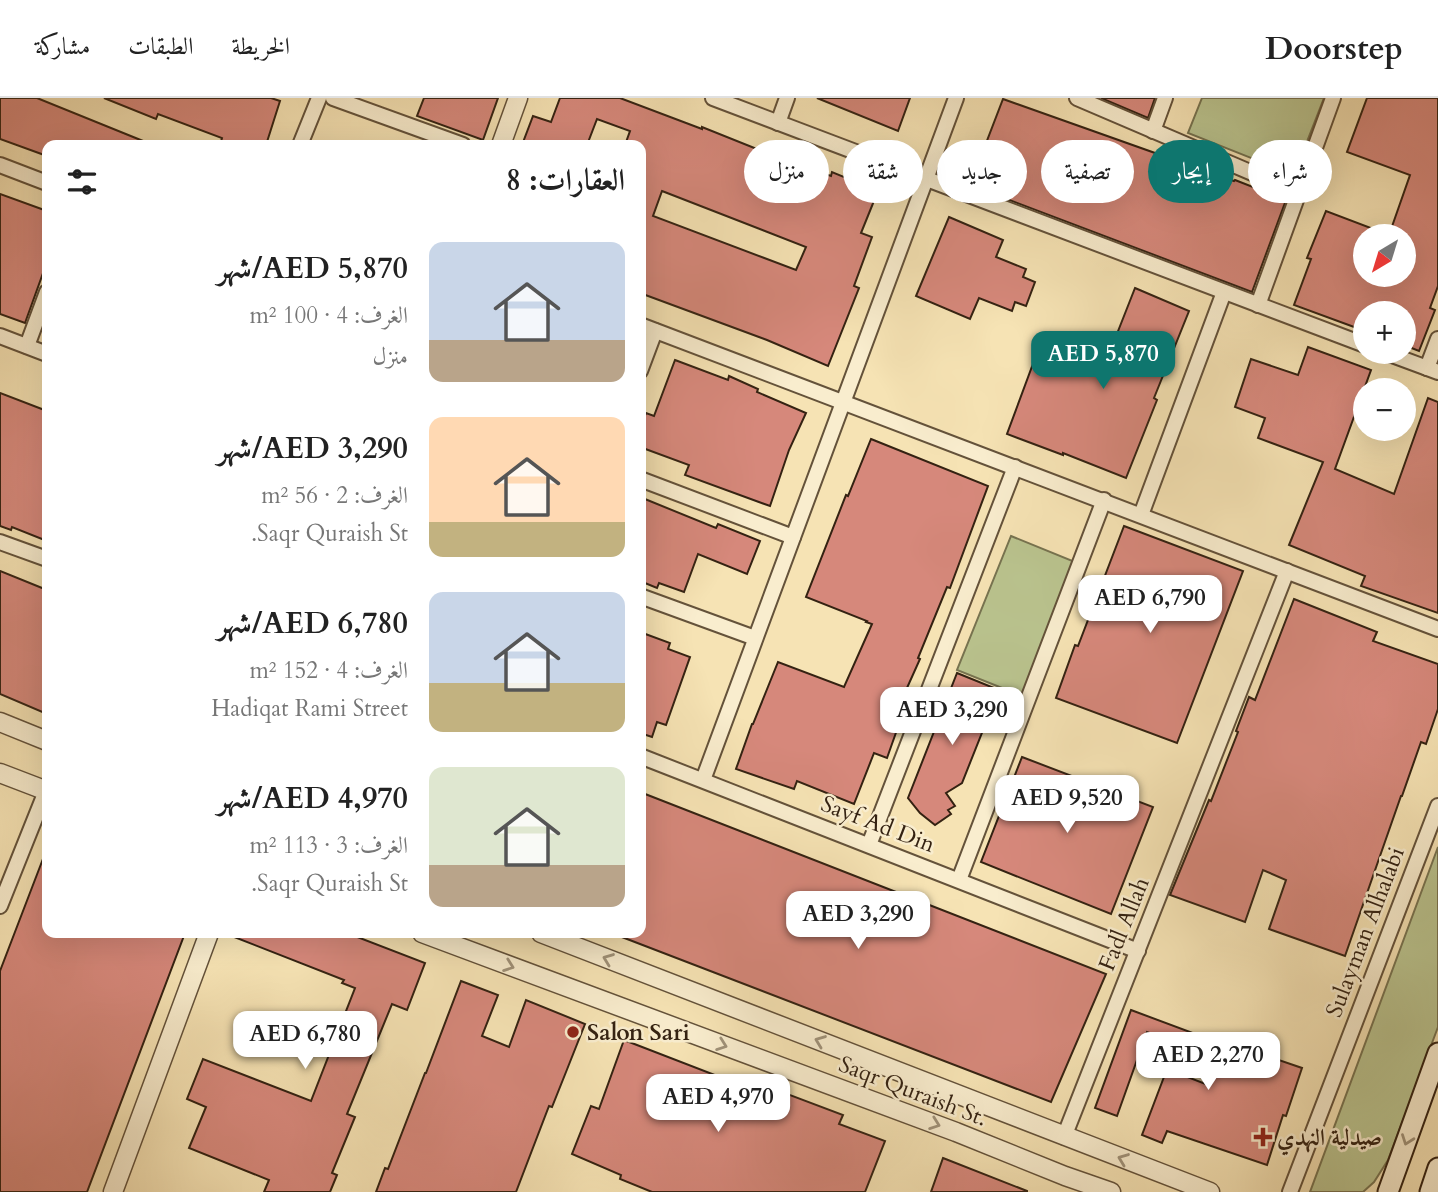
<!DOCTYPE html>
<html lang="ar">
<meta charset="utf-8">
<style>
:root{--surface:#fff;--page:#f6f6f6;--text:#222;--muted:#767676;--line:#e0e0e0;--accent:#0f766e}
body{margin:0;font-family:Cardo,Amiri,serif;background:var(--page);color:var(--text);direction:rtl;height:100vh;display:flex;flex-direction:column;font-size:26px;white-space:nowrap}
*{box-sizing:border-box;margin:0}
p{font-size:23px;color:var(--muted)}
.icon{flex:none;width:38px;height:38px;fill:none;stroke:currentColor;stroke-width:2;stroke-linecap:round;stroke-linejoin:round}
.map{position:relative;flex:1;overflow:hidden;direction:ltr}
.drawer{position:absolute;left:42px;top:42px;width:604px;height:798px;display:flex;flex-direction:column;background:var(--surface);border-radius:14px;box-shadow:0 7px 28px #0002;direction:rtl}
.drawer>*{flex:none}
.top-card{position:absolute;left:667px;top:42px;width:665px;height:63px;direction:rtl;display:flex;gap:14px}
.needle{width:46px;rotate:218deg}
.controls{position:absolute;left:1353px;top:126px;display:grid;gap:14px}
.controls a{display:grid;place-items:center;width:63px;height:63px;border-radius:50%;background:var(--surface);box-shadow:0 7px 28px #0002;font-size:35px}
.price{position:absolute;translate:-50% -60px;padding:0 16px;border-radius:14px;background:#fff;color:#222;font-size:23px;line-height:46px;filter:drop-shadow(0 2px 4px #0008)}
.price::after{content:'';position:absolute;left:50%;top:42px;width:21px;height:16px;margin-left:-10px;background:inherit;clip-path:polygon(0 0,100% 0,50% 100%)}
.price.current{background:var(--accent);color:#fff}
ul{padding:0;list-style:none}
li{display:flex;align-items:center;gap:21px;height:175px;padding:0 21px}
li span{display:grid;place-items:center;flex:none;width:196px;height:140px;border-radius:14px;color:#555}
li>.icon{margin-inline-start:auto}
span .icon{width:84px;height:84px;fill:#fffc;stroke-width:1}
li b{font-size:30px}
h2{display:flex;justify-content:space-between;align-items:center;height:84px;padding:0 21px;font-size:30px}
.pill{padding:0 24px;border-radius:32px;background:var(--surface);box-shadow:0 7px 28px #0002;font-size:24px;line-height:63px}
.pill.current{background:var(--accent);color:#fff}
header{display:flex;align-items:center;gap:42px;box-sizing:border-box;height:98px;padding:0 35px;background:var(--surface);border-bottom:2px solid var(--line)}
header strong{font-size:33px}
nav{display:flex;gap:38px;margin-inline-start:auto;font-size:24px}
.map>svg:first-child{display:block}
.green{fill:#bac48f;stroke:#777350;stroke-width:2}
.building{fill:#d6887b;stroke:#342212;stroke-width:2;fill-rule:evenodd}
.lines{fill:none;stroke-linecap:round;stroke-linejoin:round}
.minor-casing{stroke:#64523a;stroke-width:18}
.tertiary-casing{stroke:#64523a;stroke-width:21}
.secondary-casing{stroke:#342212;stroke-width:23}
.minor{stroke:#f9edce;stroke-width:14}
.tertiary{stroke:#f9edce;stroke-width:18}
.secondary{stroke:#f9edce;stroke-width:19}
.oneway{stroke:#a09279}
.poi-dot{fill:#8f2418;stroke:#f9edce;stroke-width:2.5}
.labels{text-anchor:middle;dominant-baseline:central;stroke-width:5;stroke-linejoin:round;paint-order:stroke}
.street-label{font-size:23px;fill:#342212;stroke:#f9edce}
.poi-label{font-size:23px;font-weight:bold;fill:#342212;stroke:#f9edce;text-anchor:start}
</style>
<header>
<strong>Doorstep</strong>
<nav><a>الخريطة</a><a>الطبقات</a><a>مشاركة</a></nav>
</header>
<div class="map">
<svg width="1438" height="1094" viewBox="0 0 1438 1094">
<rect width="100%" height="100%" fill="#f6e3b4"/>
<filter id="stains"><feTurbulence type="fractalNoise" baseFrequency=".00286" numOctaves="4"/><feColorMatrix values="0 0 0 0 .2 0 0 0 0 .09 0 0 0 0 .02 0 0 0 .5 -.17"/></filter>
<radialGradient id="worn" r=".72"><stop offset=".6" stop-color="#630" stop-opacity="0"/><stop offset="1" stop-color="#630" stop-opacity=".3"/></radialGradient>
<g class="green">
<polygon points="1202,0 1324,0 1294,77 1188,35"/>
<polygon points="1011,438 1075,464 1022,598 957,572"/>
<polygon points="1438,749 1438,929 1388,1062 1374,1084 1363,1094 1310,1094"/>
</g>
<g class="building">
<polygon points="0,0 37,0 153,47 47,47 47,58 0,41"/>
<polygon points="104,0 271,0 280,3 266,47 220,47 222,40 158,16 156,21"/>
<polygon points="424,0 498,0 483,42 417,18"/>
<path d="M560 0H620L702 31V29L772 57 831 78 832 74 878 93 861 135 872 139 854 188 859 190 828 268 767 242 640 195V47H625L630 33 597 21 587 47H522L533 18 551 24ZM662 93 806 149 796 172 653 118Z"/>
<polygon points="817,0 910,0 898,33"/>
<polygon points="1101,0 1155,0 1148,20"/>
<path d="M1367 0H1438V188L1430 210 1435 212 1419 253 1404 247V215H1365V233L1294 207 1311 161 1307 160 1326 113 1389 137 1410 77 1347 54ZM1365 138H1404V177H1365Z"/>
<polygon points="1003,1 1234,83 1235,82 1286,102 1252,194 970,87"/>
<polygon points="0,96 47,113 47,164 25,225 0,216"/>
<polygon points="949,119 1003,142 996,159 1026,171 1023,179 1035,184 1026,208 1015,204 1012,213 979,200 970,221 916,198"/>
<polygon points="1135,190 1189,213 1154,300 1157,302 1126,380 1063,355 1063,357 1007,336 1037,255 1100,279"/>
<polygon points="1308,249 1371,272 1335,371 1394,396 1428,300 1438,304 1438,515 1361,488 1365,478 1289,447 1323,364 1258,340 1265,320 1235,309 1251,261 1298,277"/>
<polygon points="675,262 728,282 729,278 758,291 757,294 806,315 789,352 770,408 685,377 689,367 640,349 640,329 646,315 654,318"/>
<polygon points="0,295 47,313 47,443 12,429 11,432 0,428"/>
<polygon points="871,341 988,388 950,490 947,489 918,560 920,561 898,610 904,612 887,660 874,655 854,706 797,683 794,691 736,671 752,626 753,626 778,564 844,589 872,526 866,524 867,523 806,499 846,397 848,398"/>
<polygon points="640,399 716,430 718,426 760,443 747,476 698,456 684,494 659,485 657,490 640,483"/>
<polygon points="1124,428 1243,473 1177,645 1056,600 1075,547 1078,548"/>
<polygon points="0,473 47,492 47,616 0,596"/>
<polygon points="1294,501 1377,534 1373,543 1438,566 1438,611 1426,646 1421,644 1402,698 1401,698 1345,858 1269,831 1286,782 1263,772 1245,824 1170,797 1209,702 1211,703 1238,634 1236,633 1249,599 1255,602"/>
<polygon points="640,534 670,545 668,551 690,559 666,627 657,624 652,639 640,635"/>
<polygon points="957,575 999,592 962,685 946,695 955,708 948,712 951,716 935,727 920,715 908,700"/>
<polygon points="1022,659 1153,709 1111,816 981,764"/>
<polygon points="640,694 1106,876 1051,1004 614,836 640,835"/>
<polygon points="46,753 47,835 185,835 87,1094 0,1094 0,873"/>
<polygon points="224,835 347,835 425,865 407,912 392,906 347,1016 355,1019 332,1075 337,1077 330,1094 264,1094 269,1082 189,1050 206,1009 187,1001 203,961 311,1003 355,890 342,885 344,882"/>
<polygon points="461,883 498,897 482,938 509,949 526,902 585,926 566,974 552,1009 549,1008 516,1094 376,1094 385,1070 388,1071 425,975 426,975"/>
<polygon points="1131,912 1222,946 1223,943 1302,970 1286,1018 1283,1017 1267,1067 1167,1033 1162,1045 1142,1037 1167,971 1208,987 1217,960 1147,934 1117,1018 1095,1010"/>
<polygon points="624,942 756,993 758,985 843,1017 839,1026 885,1043 865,1094 652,1094 620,1081 621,1077 572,1056 591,1008 599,1011"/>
<polygon points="943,1060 1027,1093 1027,1094 931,1094"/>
</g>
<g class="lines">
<defs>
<g id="minor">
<polyline points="333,0 463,47"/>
<polyline points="713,0 1365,247"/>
<polyline points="1077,0 1299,95"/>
<polyline points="778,25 787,0"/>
<polyline points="1153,33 1165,0"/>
<polyline points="300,47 319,0"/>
<polyline points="0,67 47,85"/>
<polyline points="1258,207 1333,0"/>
<polyline points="640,227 1438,531"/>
<polyline points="0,238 47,256"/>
<polyline points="27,248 47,194"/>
<polyline points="1384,254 1438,274"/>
<polyline points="1427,270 1438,241"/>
<polyline points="640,273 655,233"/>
<polyline points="640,381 793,439"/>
<polyline points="1141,417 1224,194"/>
<polyline points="0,444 47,461"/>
<polyline points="640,498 755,540"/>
<polyline points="640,658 1138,853"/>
<polyline points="703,682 956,0"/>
<polyline points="869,747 1015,369"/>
<polyline points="959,782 1104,402"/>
<polyline points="0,808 46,693"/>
<polyline points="1064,1039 1287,473"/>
<polyline points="1290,1094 1438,708"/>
</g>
<g id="tertiary">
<polyline points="501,47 518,0"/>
<polyline points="0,624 47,643"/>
<polyline points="0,675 47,693"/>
<polyline points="422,835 956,1034 1065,1078 1111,1094"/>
<polyline points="541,835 1210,1094"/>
<polyline points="113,1094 209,835"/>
</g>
<g id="secondary">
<polyline points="1388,1094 1438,955"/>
<polyline points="1430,1094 1438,1070"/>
</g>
</defs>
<use href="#minor" class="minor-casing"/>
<use href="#tertiary" class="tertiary-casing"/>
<use href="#secondary" class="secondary-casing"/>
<use href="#minor" class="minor"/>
<use href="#tertiary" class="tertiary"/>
<use href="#secondary" class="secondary"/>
</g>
<defs><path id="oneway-chevron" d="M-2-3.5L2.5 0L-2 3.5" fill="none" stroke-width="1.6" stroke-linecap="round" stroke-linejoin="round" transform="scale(1.75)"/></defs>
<g class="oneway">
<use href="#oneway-chevron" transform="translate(608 861) rotate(-159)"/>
<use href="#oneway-chevron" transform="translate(509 868) rotate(20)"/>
<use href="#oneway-chevron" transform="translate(820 943) rotate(-159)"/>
<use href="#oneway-chevron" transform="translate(722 947) rotate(20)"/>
<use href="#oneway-chevron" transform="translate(935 1026) rotate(20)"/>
<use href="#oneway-chevron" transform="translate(1407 1042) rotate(110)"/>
<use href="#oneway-chevron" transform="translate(1123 1061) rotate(-159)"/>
</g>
<g class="poi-dot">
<circle cx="573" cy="934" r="7"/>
<path d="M1259.5 1028.5h7v7h7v7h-7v7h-7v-7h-7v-7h7z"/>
</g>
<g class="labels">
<g class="street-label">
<text transform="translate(878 726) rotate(21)">Sayf Ad Din</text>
<text transform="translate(1124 826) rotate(-68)">Fadl Allah</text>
<text transform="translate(1365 834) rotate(-69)">Sulayman Alhalabi</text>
<text transform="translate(913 993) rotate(21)">Saqr Quraish St.</text>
</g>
<g class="poi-label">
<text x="587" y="934">Salon Sari</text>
<text x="1277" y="1039">صيدلية النهدي</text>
</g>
</g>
<rect width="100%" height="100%" filter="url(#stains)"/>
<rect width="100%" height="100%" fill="url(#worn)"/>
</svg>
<div class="controls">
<a><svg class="needle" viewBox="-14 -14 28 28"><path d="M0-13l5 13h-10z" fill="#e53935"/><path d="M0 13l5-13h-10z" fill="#767676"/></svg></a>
<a>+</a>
<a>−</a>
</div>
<b class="price current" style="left:1103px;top:293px">AED 5,870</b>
<b class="price" style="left:1150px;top:537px">AED 6,790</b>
<b class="price" style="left:952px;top:649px">AED 3,290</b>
<b class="price" style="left:1067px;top:737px">AED 9,520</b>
<b class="price" style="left:858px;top:853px">AED 3,290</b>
<b class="price" style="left:305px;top:973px">AED 6,780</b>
<b class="price" style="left:1208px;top:994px">AED 2,270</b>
<b class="price" style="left:718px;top:1036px">AED 4,970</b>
<div class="top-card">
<a class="pill">شراء</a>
<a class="pill current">إيجار</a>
<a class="pill">تصفية</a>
<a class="pill">جديد</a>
<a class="pill">شقة</a>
<a class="pill">منزل</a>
</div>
<section class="drawer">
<h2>العقارات: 8<svg class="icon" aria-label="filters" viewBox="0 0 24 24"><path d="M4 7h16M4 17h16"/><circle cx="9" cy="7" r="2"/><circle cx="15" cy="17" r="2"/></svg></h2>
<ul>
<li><span style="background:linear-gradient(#c9d6e8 70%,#b9a48a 0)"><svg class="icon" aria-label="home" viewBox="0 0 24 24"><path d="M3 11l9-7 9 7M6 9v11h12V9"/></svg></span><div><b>AED 5,870/شهر</b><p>الغرف: 4 · 100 m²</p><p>منزل</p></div></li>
<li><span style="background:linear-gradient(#ffd9b3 75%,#c2b280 0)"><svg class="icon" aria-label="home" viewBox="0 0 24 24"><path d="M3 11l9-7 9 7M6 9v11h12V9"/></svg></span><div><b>AED 3,290/شهر</b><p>الغرف: 2 · 56 m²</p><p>Saqr Quraish St.</p></div></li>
<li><span style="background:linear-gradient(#c9d6e8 65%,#c2b280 0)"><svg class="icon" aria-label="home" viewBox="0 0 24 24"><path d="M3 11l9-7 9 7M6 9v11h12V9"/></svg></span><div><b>AED 6,780/شهر</b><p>الغرف: 4 · 152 m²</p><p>Hadiqat Rami Street</p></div></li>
<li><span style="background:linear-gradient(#dfe7d0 70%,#b9a48a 0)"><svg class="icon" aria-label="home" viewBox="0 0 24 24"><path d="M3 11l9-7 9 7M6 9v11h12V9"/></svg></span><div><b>AED 4,970/شهر</b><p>الغرف: 3 · 113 m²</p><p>Saqr Quraish St.</p></div></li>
</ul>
</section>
</div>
